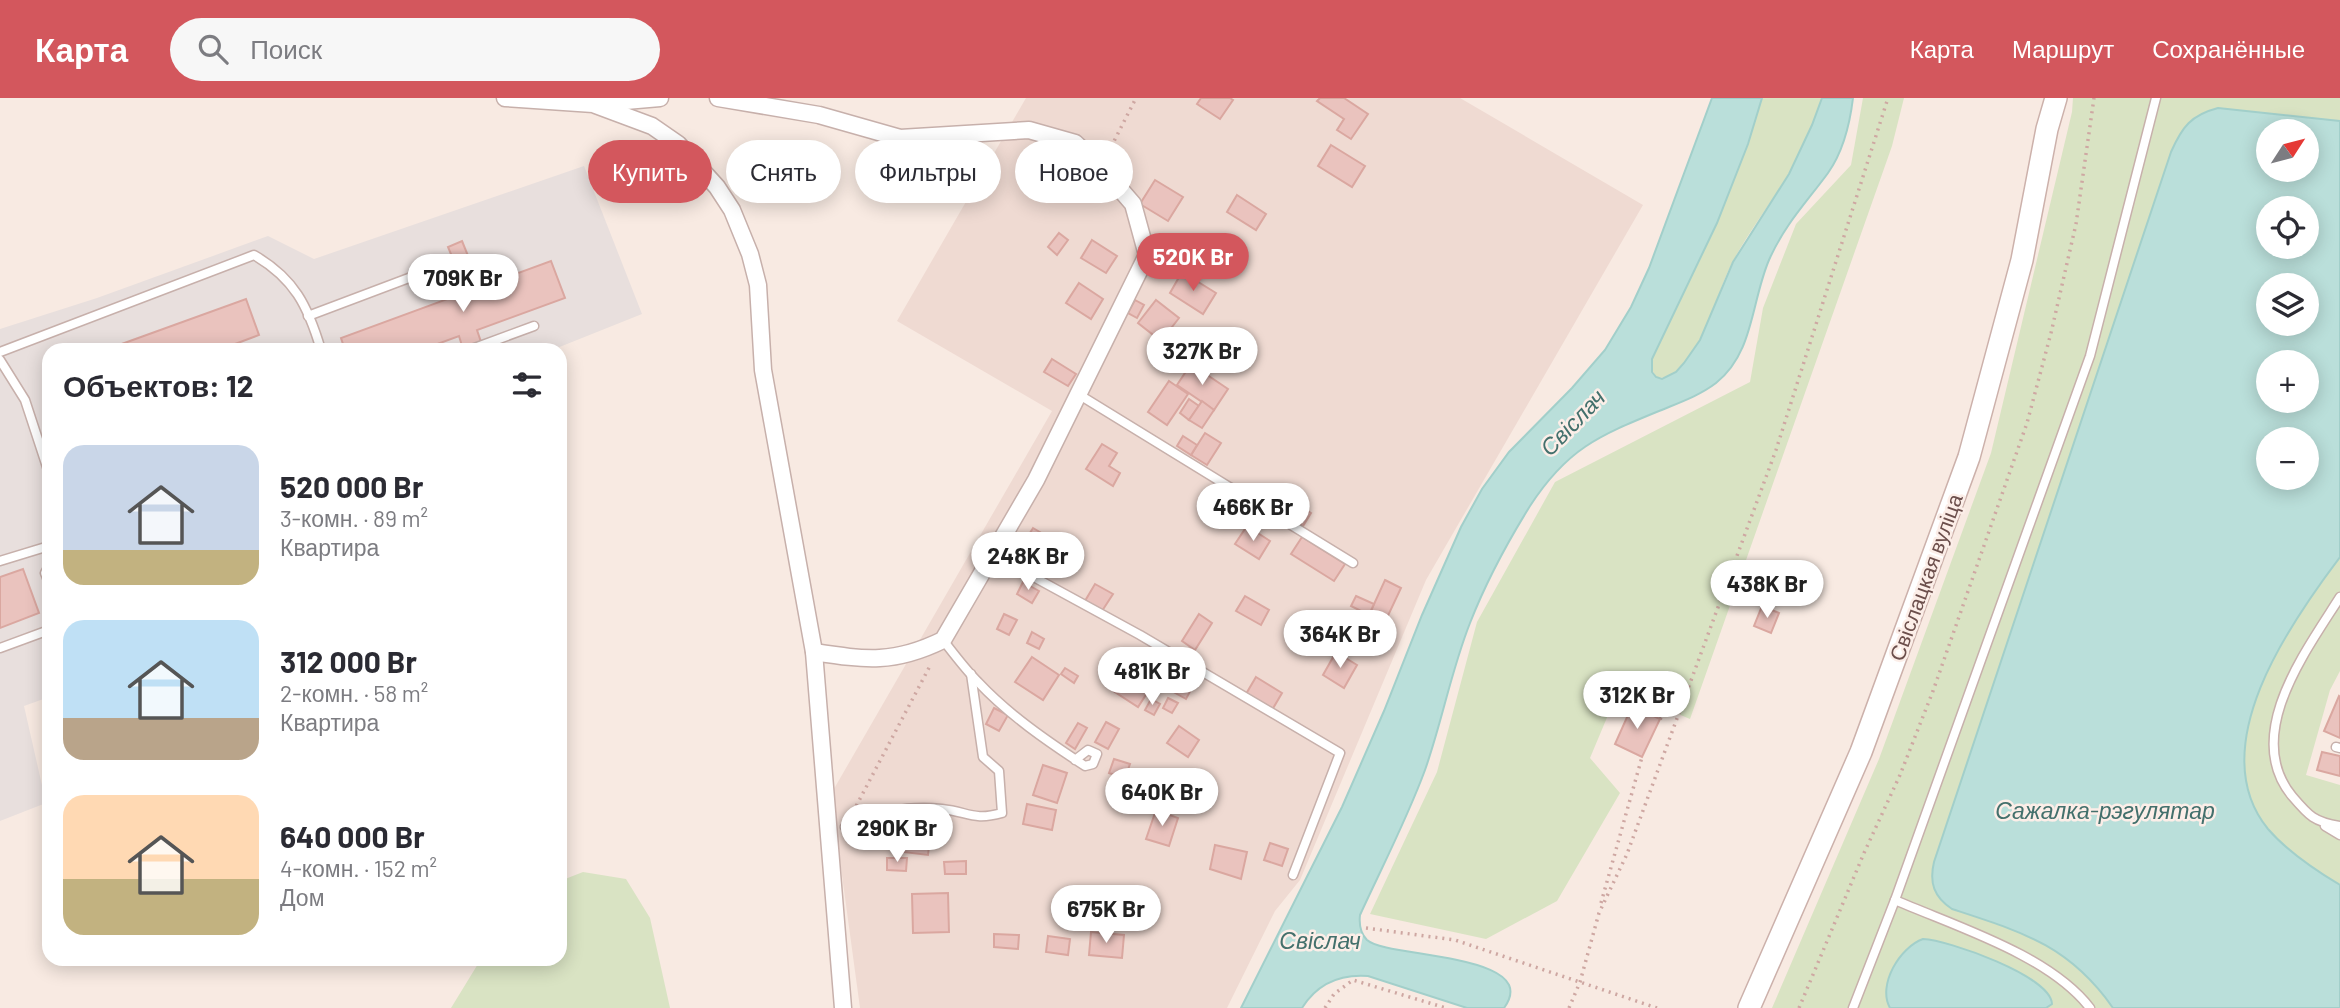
<!DOCTYPE html>
<html lang="ru">
<meta charset="utf-8">
<style>
:root{--surface:#fff;--page:#f7f7f7;--text:#2b2b33;--muted:#7c7c81;--accent:#d3575d}
body{margin:0;font-family:Barlow,sans-serif;background:var(--page);color:var(--text);height:100vh;display:flex;flex-direction:column;font-size:26px;white-space:nowrap}
*{box-sizing:border-box;margin:0}
p{font-size:23px;color:var(--muted)}
.icon{flex:none;width:38px;height:38px;fill:none;stroke:currentColor;stroke-width:2;stroke-linecap:round;stroke-linejoin:round}
.map{position:relative;flex:1;overflow:hidden}
.side{position:absolute;left:42px;top:245px;width:525px;height:623px;display:flex;flex-direction:column;background:var(--surface);border-radius:21px;box-shadow:0 4px 18px #0003}
.side>*{flex:none}
.banner{position:absolute;left:588px;top:42px;width:665px;height:63px;display:flex;gap:14px}
.needle{width:46px;rotate:54deg}
.fabs{position:absolute;left:2256px;top:21px;display:grid;gap:14px}
.fabs a{display:grid;place-items:center;width:63px;height:63px;border-radius:50%;background:var(--surface);box-shadow:0 4px 18px #0003;font-size:35px}
.price{position:absolute;translate:-50% -60px;padding:0 16px;border-radius:24px;background:#fff;color:#222;font-size:23px;line-height:46px;filter:drop-shadow(0 2px 4px #0008)}
.price::after{content:'';position:absolute;left:50%;top:42px;width:21px;height:16px;margin-left:-10px;background:inherit;clip-path:polygon(0 0,100% 0,50% 100%)}
.price.selected{background:var(--accent);color:#fff}
ul{padding:0;list-style:none}
li{display:flex;align-items:center;gap:21px;height:175px;padding:0 21px}
li span{display:grid;place-items:center;flex:none;width:196px;height:140px;border-radius:21px;color:#555}
li>.icon{margin-inline-start:auto}
span .icon{width:84px;height:84px;fill:#fffc;stroke-width:1}
li b{font-size:30px}
h2{display:flex;justify-content:space-between;align-items:center;height:84px;padding:0 21px;font-size:30px}
.chip{padding:0 24px;border-radius:32px;background:var(--surface);box-shadow:0 4px 18px #0003;font-size:24px;line-height:63px}
.chip.selected{background:var(--accent);color:#fff}
header{display:flex;align-items:center;gap:42px;box-sizing:border-box;height:98px;padding:0 35px;background:var(--accent);color:#fff}
header strong{font-size:33px}
nav{display:flex;gap:38px;margin-inline-start:auto;font-size:24px}
.search{width:490px;height:63px;background:var(--page);display:flex;align-items:center;gap:18px;box-sizing:border-box;padding:0 24px;border-radius:38px;color:var(--muted);font-size:26px}
.map>svg:first-child{display:block}
.residential{fill:#efdad2}
.industrial{fill:#e8dfdd}
.green{fill:#d9e3c3;fill-rule:evenodd}
.water{fill:#badfda;stroke:#a2cfca;stroke-width:2;fill-rule:evenodd}
.building{fill:#eac3be;stroke:#daa7a0;stroke-width:2}
.lines{fill:none;stroke-linecap:round;stroke-linejoin:round}
.lane-casing{stroke:#c7b0ab;stroke-width:11}
.street-casing{stroke:#c7b0ab;stroke-width:19}
.secondary-casing{stroke:#ccb1ab;stroke-width:24}
.path{stroke:#cea7a2;stroke-width:3.5;stroke-dasharray:2 5;stroke-linecap:butt}
.lane{stroke:#fff;stroke-width:8}
.street{stroke:#fff;stroke-width:16}
.secondary{stroke:#fff;stroke-width:21}
.labels{text-anchor:middle;dominant-baseline:central;stroke-width:5;stroke-linejoin:round;paint-order:stroke}
.street-label{font-size:21px;fill:#6c4f4c;stroke:#fceee8}
.water-label{font-size:23px;font-style:italic;fill:#43706c;stroke:#fceee8}
</style>
<header>
<strong>Карта</strong>
<div class="search"><svg class="icon" aria-label="search" viewBox="0 0 24 24"><circle cx="10" cy="10" r="6"/><path d="M15 15l6 6"/></svg>Поиск</div>
<nav><a>Карта</a><a>Маршрут</a><a>Сохранённые</a></nav>
</header>
<div class="map">
<svg width="2340" height="910" viewBox="0 0 2340 910">
<rect width="100%" height="100%" fill="#f8eae2"/>
<polygon class="residential" points="1026,0 1460,0 1643,107 1426,482 1300,782 1275,813 1227,910 860,910 831,696 1052,313 897,223"/>
<polygon class="industrial" points="584,68 642,216 552,252 49,252 49,599 24,608 46,705 0,723 0,231 97,200 268,138 314,161"/>
<g class="green">
<path d="M1762 0H1822C1812 27 1802 54 1787 79 1769 107 1748 135 1732 165 1717 195 1710 230 1690 258 1682 268 1671 283 1656 279L1650 268 1652 261 1717 125 1748 46Z"/>
<polygon points="1863,0 1904,0 1892,48 1690,621 1619,591 1590,660 1620,695 1557,803 1486,841 1370,816 1437,674 1477,524 1555,384 1750,284 1763,210 1796,126 1851,67"/>
<path d="M2073 0H2340V573L2330 592 2306 677 2340 687V910H1772L1879 661 1991 355 2072 14ZM2268 33H2306V72H2268ZM2268 110H2306V149H2268ZM2268 187H2306V226H2268ZM2268 264H2306V303H2268ZM2268 341H2306V380H2268Z"/>
<polygon points="583,774 626,781 650,820 670,910 451,910 481,861 560,861 560,783"/>
</g>
<g class="water">
<path d="M1712 0H1762L1748 46 1717 125 1652 261V274L1656 279 1662 281 1676 274 1684 265 1700 242 1733 164 1789 76 1812 27 1822 0H1853C1850 25 1843 54 1828 75 1806 105 1785 126 1769 162 1751 204 1754 255 1716 285 1699 298 1678 305 1659 313 1598 338 1567 351 1530 408 1507 445 1486 484 1470 525 1451 573 1442 624 1425 672 1407 721 1382 769 1360 817 1359 826 1360 835 1367 842 1386 860 1544 855 1504 910H1467L1368 878C1340 876 1317 886 1302 910H1241L1342 709 1384 613 1422 517 1461 429 1482 391 1509 354 1572 290 1605 252 1631 209 1649 170Z"/>
<path d="M2218 10 2340 23V459C2290 525 2202 650 2268 731 2287 753 2315 772 2340 787V910H2113C2069 847 2022 834 1952 811 1934 799 1929 785 1934 764L2171 54C2182 29 2191 17 2218 10ZM2268 33H2306V72H2268ZM2268 110H2306V149H2268ZM2268 187H2306V226H2268ZM2268 264H2306V303H2268ZM2268 341H2306V380H2268Z"/>
<path d="M1923 841C1948 842 2051 878 2052 906L2046 910H1890C1877 887 1900 849 1923 841Z"/>
</g>
<g class="building">
<polygon points="1201,0 1230,0 1233,2 1220,21 1197,6"/>
<polygon points="1320,0 1344,0 1368,16 1351,41 1337,32 1344,21 1317,3"/>
<polygon points="1331,47 1365,68 1352,89 1318,68"/>
<polygon points="1155,82 1183,99 1168,123 1140,106"/>
<polygon points="1237,97 1266,116 1256,132 1227,114"/>
<polygon points="1059,135 1068,142 1057,157 1048,149"/>
<polygon points="1092,142 1117,158 1106,175 1081,160"/>
<polygon points="462,143 475,175 461,180 448,149"/>
<polygon points="551,163 565,200 477,232 481,244 463,251 459,238 421,252 345,252 341,240"/>
<polygon points="1182,174 1216,195 1203,216 1170,195"/>
<polygon points="1079,185 1103,201 1091,221 1066,205"/>
<polygon points="246,201 259,237 219,252 105,252"/>
<polygon points="1135,202 1144,207 1137,220 1128,215"/>
<polygon points="1156,202 1179,220 1161,243 1138,225"/>
<polygon points="1052,261 1076,276 1068,288 1044,274"/>
<polygon points="1191,266 1228,291 1214,312 1177,287"/>
<polygon points="1169,283 1188,296 1167,327 1148,314"/>
<polygon points="1189,301 1199,308 1189,322 1180,315"/>
<polygon points="1202,303 1214,312 1202,330 1189,322"/>
<polygon points="1205,335 1221,345 1207,367 1191,357"/>
<polygon points="1183,338 1197,347 1191,357 1177,348"/>
<polygon points="1102,346 1117,355 1109,368 1120,375 1113,388 1086,371"/>
<polygon points="1284,398 1311,415 1303,428 1276,411"/>
<polygon points="1247,428 1270,443 1259,461 1235,446"/>
<polygon points="1033,430 1050,440 1042,453 1025,443"/>
<polygon points="1302,439 1345,466 1334,483 1291,456"/>
<polygon points="23,471 39,515 0,530 0,479"/>
<polygon points="1385,482 1401,490 1385,524 1369,517"/>
<polygon points="1023,484 1039,493 1032,505 1017,496"/>
<polygon points="1095,486 1113,496 1102,513 1085,503"/>
<polygon points="1245,498 1269,512 1261,527 1236,513"/>
<polygon points="1356,498 1374,506 1369,517 1351,508"/>
<polygon points="1762,508 1779,515 1771,535 1754,528"/>
<polygon points="1004,516 1017,522 1009,537 997,531"/>
<polygon points="1199,516 1212,525 1195,552 1182,543"/>
<polygon points="1032,534 1044,541 1039,551 1027,545"/>
<polygon points="1336,554 1357,567 1344,590 1323,577"/>
<polygon points="1157,556 1198,579 1186,601 1145,578"/>
<polygon points="1032,559 1059,577 1043,602 1015,584"/>
<polygon points="1065,570 1078,578 1074,585 1061,576"/>
<polygon points="1117,572 1149,592 1138,609 1107,589"/>
<polygon points="1256,579 1282,595 1272,612 1246,596"/>
<polygon points="2339,598 2340,599 2340,640 2324,633"/>
<polygon points="1168,600 1178,605 1172,615 1163,610"/>
<polygon points="1151,601 1160,606 1154,617 1145,612"/>
<polygon points="1632,608 1660,621 1642,659 1615,646"/>
<polygon points="994,610 1008,617 999,633 986,626"/>
<polygon points="1106,624 1119,631 1108,651 1095,644"/>
<polygon points="1078,625 1087,630 1075,651 1066,645"/>
<polygon points="1179,628 1199,642 1188,659 1167,645"/>
<polygon points="2322,654 2340,658 2340,678 2317,672"/>
<polygon points="1114,661 1130,666 1125,680 1109,675"/>
<polygon points="1043,667 1067,675 1057,705 1033,697"/>
<polygon points="1027,706 1056,712 1052,732 1023,726"/>
<polygon points="1156,712 1178,720 1169,748 1146,741"/>
<polygon points="906,727 931,730 928,757 903,754"/>
<polygon points="1270,745 1288,751 1282,768 1264,762"/>
<polygon points="1215,747 1247,754 1241,781 1210,771"/>
<polygon points="887,760 907,760 906,773 887,772"/>
<polygon points="966,763 966,776 945,776 944,764"/>
<polygon points="948,795 949,834 913,835 912,796"/>
<polygon points="1091,834 1124,837 1122,860 1089,857"/>
<polygon points="994,836 1019,837 1018,851 994,849"/>
<polygon points="1048,838 1070,841 1068,857 1046,854"/>
</g>
<g class="lines">
<defs>
<g id="lane">
<polyline points="308,218 438,169"/>
<polyline points="469,252 534,228"/>
<path d="M0 254 254 157C294 180 308 208 321 252"/>
<polyline points="0,262 25,302 49,375"/>
<polyline points="1078,296 1353,465"/>
<polyline points="0,463 49,448"/>
<polyline points="49,468 45,475 49,485"/>
<polyline points="983,472 1019,471 1140,537 1340,655 1293,777"/>
<path d="M2340 499C2306 553 2242 637 2292 698 2309 718 2314 724 2340 728"/>
<path d="M943 542C954 556 965 571 978 584 1009 617 1047 643 1085 668L1093 666 1097 656 1088 652 1075 662"/>
<polyline points="0,550 49,532"/>
<polyline points="2336,649 2340,650"/>
<polyline points="2325,728 2340,737"/>
<path d="M845 729C880 715 903 707 942 711 969 714 973 723 1002 715L999 673 983 659 971 576"/>
<path d="M1895 802C1957 829 2049 857 2090 910"/>
<polyline points="1853,910 1895,802 2090,258 2156,0"/>
</g>
<g id="street">
<polyline points="505,0 593,6 652,28 678,46 717,89 732,112 750,156 758,187 763,272 814,554 843,910"/>
<path d="M718 0 819 17 900 40 1029 32 1075 45 1101 69 1133 106 1147 157 1036 382 943 542C894 566 866 562 814 554"/>
<polyline points="603,5 660,0"/>
</g>
<polyline id="secondary" points="1749,910 1861,654 1969,359 2022,162 2047,31 2056,0"/>
</defs>
<use href="#lane" class="lane-casing"/>
<use href="#street" class="street-casing"/>
<use href="#secondary" class="secondary-casing"/>
<g class="path">
<polyline points="1108,55 1136,0"/>
<polyline points="1660,621 1687,590"/>
<polyline points="853,714 931,566"/>
<polyline points="1601,805 1642,659"/>
<polyline points="1366,830 1455,842 1657,910"/>
<polyline points="1325,910 1334,896 1353,882 1446,910"/>
<polyline points="1569,910 1580,884 1599,815 1627,756 1776,352 1888,0"/>
<polyline points="1799,910 1864,755 1900,677 1933,593 2027,325 2051,235 2076,126 2094,0"/>
</g>
<use href="#lane" class="lane"/>
<use href="#street" class="street"/>
<use href="#secondary" class="secondary"/>
</g>
<g class="labels">
<g class="street-label">
<text transform="translate(1925 479) rotate(-70)">Свіслацкая вуліца</text>
</g>
<g class="water-label">
<text transform="translate(1572 324) rotate(-46)">Свіслач</text>
<text x="2105" y="712">Сажалка-рэгулятар</text>
<text x="1320" y="842">Свіслач</text>
</g>
</g>
</svg>
<div class="fabs">
<a><svg class="needle" viewBox="-14 -14 28 28"><path d="M0-13l5 13h-10z" fill="#e53935"/><path d="M0 13l5-13h-10z" fill="#7c7c81"/></svg></a>
<a><svg class="icon" aria-label="locate" viewBox="0 0 24 24"><circle cx="12" cy="12" r="6"/><path d="M12 2v4M12 18v4M2 12h4M18 12h4"/></svg></a>
<a><svg class="icon" aria-label="layers" viewBox="0 0 24 24"><path d="M12 4l9 5-9 5-9-5zM3 14l9 5 9-5"/></svg></a>
<a>+</a>
<a>−</a>
</div>
<b class="price selected" style="left:1193px;top:195px">520K Br</b>
<b class="price" style="left:463px;top:216px">709K Br</b>
<b class="price" style="left:1202px;top:289px">327K Br</b>
<b class="price" style="left:1253px;top:445px">466K Br</b>
<b class="price" style="left:1028px;top:494px">248K Br</b>
<b class="price" style="left:1767px;top:522px">438K Br</b>
<b class="price" style="left:1340px;top:572px">364K Br</b>
<b class="price" style="left:1152px;top:609px">481K Br</b>
<b class="price" style="left:1637px;top:633px">312K Br</b>
<b class="price" style="left:1162px;top:730px">640K Br</b>
<b class="price" style="left:897px;top:766px">290K Br</b>
<b class="price" style="left:1106px;top:847px">675K Br</b>
<div class="banner">
<a class="chip selected">Купить</a>
<a class="chip">Снять</a>
<a class="chip">Фильтры</a>
<a class="chip">Новое</a>
</div>
<section class="side">
<h2>Объектов: 12<svg class="icon" aria-label="filters" viewBox="0 0 24 24"><path d="M4 7h16M4 17h16"/><circle cx="9" cy="7" r="2"/><circle cx="15" cy="17" r="2"/></svg></h2>
<ul>
<li><span style="background:linear-gradient(#c9d6e8 75%,#c2b280 0)"><svg class="icon" aria-label="home" viewBox="0 0 24 24"><path d="M3 11l9-7 9 7M6 9v11h12V9"/></svg></span><div><b>520 000 Br</b><p>3-комн. · 89 m²</p><p>Квартира</p></div></li>
<li><span style="background:linear-gradient(#bfe0f5 70%,#b9a48a 0)"><svg class="icon" aria-label="home" viewBox="0 0 24 24"><path d="M3 11l9-7 9 7M6 9v11h12V9"/></svg></span><div><b>312 000 Br</b><p>2-комн. · 58 m²</p><p>Квартира</p></div></li>
<li><span style="background:linear-gradient(#ffd9b3 60%,#c2b280 0)"><svg class="icon" aria-label="home" viewBox="0 0 24 24"><path d="M3 11l9-7 9 7M6 9v11h12V9"/></svg></span><div><b>640 000 Br</b><p>4-комн. · 152 m²</p><p>Дом</p></div></li>
</ul>
</section>
</div>
